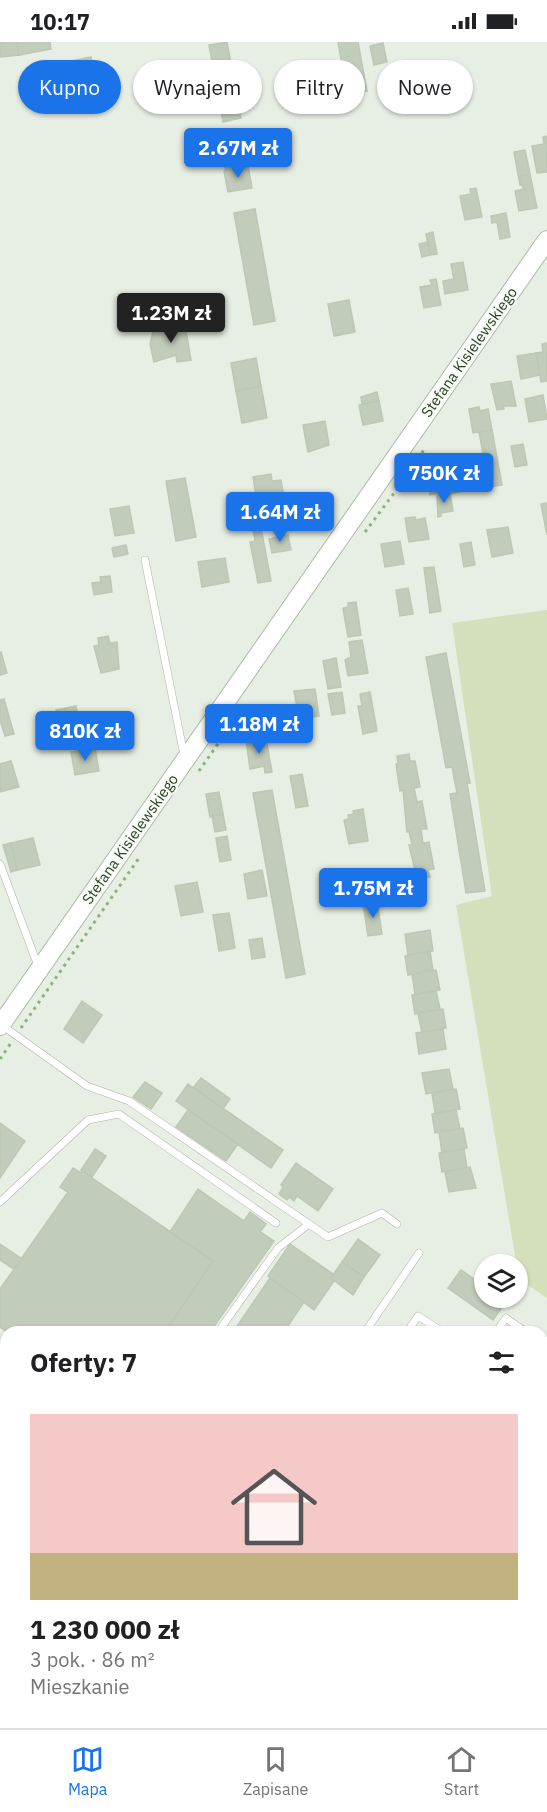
<!DOCTYPE html>
<html lang="pl">
<meta charset="utf-8">
<style>
:root{--surface:#fff;--page:#f6f6f6;--text:#202124;--muted:#757577;--line:#e0e0e0;--accent:#1a73e8}
body{margin:0;font-family:"IBM Plex Sans",sans-serif;background:var(--page);color:var(--text);height:100vh;display:flex;flex-direction:column;font-size:22px;white-space:nowrap}
*{box-sizing:border-box;margin:0}
p{font-size:20px;color:var(--muted)}
.icon{flex:none;width:33px;height:33px;fill:none;stroke:currentColor;stroke-width:2;stroke-linecap:round;stroke-linejoin:round}
.map{position:relative;flex:1;overflow:hidden}
.details{position:absolute;left:0px;top:1284px;width:548px;height:402px;display:flex;flex-direction:column;background:var(--surface);border-radius:18px 18px 0 0;box-shadow:0 2px 4px #0004}
.details>*{flex:none}
.top-card{position:absolute;left:18px;top:18px;width:512px;height:54px;display:flex;gap:12px}
.buttons{position:absolute;left:474px;top:1212px;display:grid;gap:12px}
.buttons a{display:grid;place-items:center;width:54px;height:54px;border-radius:50%;background:var(--surface);box-shadow:0 2px 4px #0004;font-size:30px}
.price{position:absolute;translate:-50% -51px;padding:0 14px;border-radius:6px;background:var(--accent);color:#fff;font-size:20px;line-height:39px;filter:drop-shadow(0 2px 3px #0008)}
.price::after{content:'';position:absolute;left:50%;top:36px;width:18px;height:14px;margin-left:-9px;background:inherit;clip-path:polygon(0 0,100% 0,50% 100%)}
.price.selected{background:#222;color:#fff}
ul{padding:0;list-style:none}
li{display:grid;align-content:center;gap:12px;height:318px;padding:0 30px}
li span{display:grid;place-items:center;height:186px;border-radius:0px;color:#555}
li>.icon{margin-inline-start:auto}
span .icon{width:108px;height:108px;fill:#fffc;stroke-width:1}
li b{font-size:26px}
h2{display:flex;justify-content:space-between;align-items:center;height:72px;padding:0 30px;font-size:26px}
.chip{padding:0 21px;border-radius:27px;background:var(--surface);box-shadow:0 2px 4px #0004;font-size:21px;line-height:54px}
.chip.selected{background:var(--accent);color:#fff}
.status{display:flex;justify-content:space-between;align-items:center;height:42px;padding:0 30px;background:var(--surface);direction:ltr}
.status svg{height:16px;fill:currentColor}
.menu{display:flex;justify-content:space-around;align-items:center;height:84px;border-top:2px solid var(--line);background:var(--surface);font-size:16px;color:var(--muted)}
.menu a{display:grid;justify-items:center;gap:3px}
.menu .selected{color:var(--accent)}
.map>svg:first-child{display:block}
.green{fill:#d4e0bb}
.building{fill:#c1ccbb;stroke:#bcc8b5;stroke-width:1.5}
.lines{fill:none;stroke-linecap:round;stroke-linejoin:round}
.lane-casing{stroke:#aab7a5;stroke-width:8}
.street-casing{stroke:#aab7a5;stroke-width:15}
.secondary-casing{stroke:#abbda4;stroke-width:20}
.path{stroke:#8eb382;stroke-width:3;stroke-dasharray:3 4.5;stroke-linecap:butt}
.lane{stroke:#fff;stroke-width:7}
.street{stroke:#fff;stroke-width:14}
.secondary{stroke:#fff;stroke-width:18}
.labels{text-anchor:middle;dominant-baseline:central;stroke-width:4.5;stroke-linejoin:round;paint-order:stroke}
.street-label{font-size:15px;fill:#284121;stroke:#f7faf4}
</style>
<div class="status"><b>10:17</b><svg viewBox="0 0 49 12"><path d="M0 12V9h3v3zM5 12V6h3v6zM10 12V3h3v9zM15 12V0h3v12zM26 1h20v11H26zM47 4h2v5h-2z"/></svg></div>
<div class="map">
<svg width="547" height="1686" viewBox="0 0 547 1686">
<rect width="100%" height="100%" fill="#e7eee3"/>
<polygon class="green" points="547,568 547,1256 519,1237 456,863 492,854 452,581"/>
<g class="building">
<polygon points="0,0 17,0 19,13 0,15"/>
<polygon points="17,0 50,0 51,7 19,13"/>
<polygon points="227,0 241,76 223,80 209,3"/>
<polygon points="338,0 358,0 367,49 347,52"/>
<polygon points="383,1 387,20 374,23 370,4"/>
<polygon points="91,15 98,55 78,58 71,19"/>
<polygon points="547,94 547,130 537,131 532,104 544,102 543,95"/>
<polygon points="525,108 530,132 521,134 522,143 520,143 514,110"/>
<polygon points="246,114 248,124 226,129 223,118"/>
<polygon points="248,124 252,146 228,150 224,129"/>
<polygon points="530,132 537,166 519,169 515,149 523,147 521,134"/>
<polygon points="476,146 482,175 465,178 460,154 471,152 470,147"/>
<polygon points="255,167 275,279 254,283 234,171"/>
<polygon points="506,171 510,195 500,197 497,180 492,181 491,174"/>
<polygon points="433,190 437,212 430,213 426,192"/>
<polygon points="428,200 430,213 422,215 419,202"/>
<polygon points="463,220 468,248 445,252 443,239 454,237 451,222"/>
<polygon points="436,237 441,263 424,266 420,245 432,243 430,238"/>
<polygon points="349,258 355,290 334,294 328,262"/>
<polygon points="185,283 191,318 177,320 176,313 154,320 150,302 153,289"/>
<polygon points="547,301 547,339 541,340 536,311 543,310 542,302"/>
<polygon points="536,311 540,333 521,337 517,314"/>
<polygon points="256,316 261,344 236,349 231,321"/>
<polygon points="511,339 516,364 503,364 504,367 497,368 491,342"/>
<polygon points="261,344 267,376 242,381 236,349"/>
<polygon points="377,350 379,359 362,362 361,355"/>
<polygon points="543,353 547,377 529,380 525,357"/>
<polygon points="379,359 383,379 363,383 359,363"/>
<polygon points="479,365 480,369 488,367 492,388 473,391 469,367"/>
<polygon points="325,379 329,403 308,410 303,383"/>
<polygon points="492,388 502,443 481,447 478,434 493,431 488,410 483,411 479,390"/>
<polygon points="523,402 527,423 515,425 511,404"/>
<polygon points="464,428 467,448 450,452 446,431"/>
<polygon points="446,431 449,450 430,453 427,435"/>
<polygon points="271,432 272,439 281,438 286,467 264,471 261,454 256,454 253,435"/>
<polygon points="185,436 196,495 176,499 166,439"/>
<polygon points="450,452 453,469 441,471 441,474 438,475 437,454"/>
<polygon points="547,461 547,493 541,462"/>
<polygon points="129,464 134,491 115,494 110,467"/>
<polygon points="415,475 416,478 425,476 429,497 409,500 405,476"/>
<polygon points="508,485 513,511 492,515 487,488"/>
<polygon points="261,486 271,539 258,541 250,500 255,499 253,487"/>
<polygon points="283,488 285,494 288,493 291,508 272,511 269,497 278,495 277,489"/>
<polygon points="400,499 404,522 385,525 381,502"/>
<polygon points="471,500 475,523 464,525 460,502"/>
<polygon points="126,503 128,512 114,515 112,506"/>
<polygon points="225,516 229,540 202,545 198,520"/>
<polygon points="434,525 441,569 430,571 424,526"/>
<polygon points="110,534 112,550 94,553 92,541 101,540 100,535"/>
<polygon points="408,546 413,572 400,574 396,548"/>
<polygon points="356,560 361,593 348,595 343,566 348,565 348,561"/>
<polygon points="108,594 110,601 117,600 119,627 101,631 94,604 99,603 98,596"/>
<polygon points="362,598 368,631 348,634 345,618 351,615 349,600"/>
<polygon points="1,610 7,631 0,633 0,611"/>
<polygon points="446,611 470,741 467,741 485,849 466,851 450,752 457,751 452,725 446,726 426,615"/>
<polygon points="336,616 341,645 328,647 323,619"/>
<polygon points="315,647 319,674 312,675 311,669 298,671 294,649"/>
<polygon points="342,650 345,671 332,673 328,652"/>
<polygon points="370,650 377,689 363,692 358,664 362,664 360,652"/>
<polygon points="4,657 14,692 5,694 0,678 0,658"/>
<polygon points="76,664 78,677 63,680 62,676 58,676 56,668"/>
<polygon points="291,666 294,688 273,692 269,670"/>
<polygon points="255,697 256,699 266,697 272,730 265,731 264,724 250,727 246,698"/>
<polygon points="95,706 99,729 75,733 71,710"/>
<polygon points="409,712 410,719 415,719 420,745 414,746 417,760 422,759 427,787 421,787 423,801 429,800 434,827 428,828 430,835 417,837 409,803 412,803 409,789 407,790 403,748 400,749 396,722 398,722 397,714"/>
<polygon points="11,719 19,745 0,750 0,722"/>
<polygon points="302,732 308,764 296,766 290,734"/>
<polygon points="272,748 305,932 286,936 253,751"/>
<polygon points="219,750 223,772 210,775 206,752"/>
<polygon points="363,767 368,799 349,802 344,778 349,777 348,773 354,772 353,769"/>
<polygon points="223,772 226,788 215,790 212,774"/>
<polygon points="227,794 231,818 220,820 216,796"/>
<polygon points="33,796 40,823 17,828 11,801"/>
<polygon points="11,801 17,828 11,830 3,803"/>
<polygon points="262,828 267,854 248,857 244,832"/>
<polygon points="197,840 203,870 181,874 175,844"/>
<polygon points="377,860 382,892 368,894 363,862"/>
<polygon points="229,871 235,906 219,909 213,873"/>
<polygon points="430,888 433,909 408,913 405,892"/>
<polygon points="262,896 265,915 252,917 249,898"/>
<polygon points="430,909 433,928 408,933 405,914"/>
<polygon points="436,928 440,948 415,952 412,932"/>
<polygon points="436,949 440,967 415,972 412,953"/>
<polygon points="82,959 102,973 83,1001 64,987"/>
<polygon points="443,967 446,986 422,991 418,971"/>
<polygon points="443,987 446,1007 419,1012 416,991"/>
<polygon points="449,1027 453,1047 426,1052 422,1031"/>
<polygon points="201,1036 230,1057 223,1067 193,1046"/>
<polygon points="145,1040 162,1051 151,1067 133,1055"/>
<polygon points="188,1042 283,1108 271,1126 176,1059"/>
<polygon points="456,1047 460,1067 435,1071 432,1051"/>
<polygon points="188,1068 238,1102 226,1119 176,1085"/>
<polygon points="456,1068 460,1087 435,1091 432,1072"/>
<polygon points="0,1081 25,1099 0,1136"/>
<polygon points="463,1086 467,1106 442,1111 439,1090"/>
<polygon points="95,1107 106,1114 92,1135 81,1128"/>
<polygon points="464,1107 467,1126 442,1130 439,1111"/>
<polygon points="296,1121 333,1147 318,1169 297,1154 294,1159 289,1155 287,1158 279,1152 283,1145 281,1143"/>
<polygon points="470,1125 476,1146 449,1150 445,1130"/>
<polygon points="73,1126 81,1131 82,1129 213,1219 165,1290 7,1290 0,1285 0,1247 68,1150 60,1145"/>
<polygon points="198,1147 244,1179 250,1170 266,1182 260,1190 274,1199 210,1290 171,1290 167,1287 213,1219 170,1190"/>
<polygon points="358,1197 380,1213 364,1235 342,1220"/>
<polygon points="0,1202 22,1217 14,1227 0,1218"/>
<polygon points="290,1202 333,1232 331,1236 334,1239 314,1268 268,1234"/>
<polygon points="342,1220 364,1235 353,1253 331,1236"/>
<polygon points="461,1228 484,1244 484,1256 500,1256 506,1260 493,1278 448,1246"/>
<polygon points="270,1236 304,1260 284,1290 233,1290"/>
<polygon points="0,1349 6,1353 6,1418 0,1414"/>
<polygon points="0,1530 6,1535 6,1680 184,1680 180,1686 0,1686"/>
<polygon points="547,1642 547,1671 542,1672 542,1644"/>
<polygon points="464,1680 483,1680 485,1686 466,1686"/>
<polygon points="483,1680 510,1680 485,1686"/>
</g>
<g class="lines">
<defs>
<g id="lane">
<polyline points="145,518 184,713"/>
<polyline points="0,822 38,924"/>
<polyline points="3,984 87,1044 129,1059 328,1195 382,1171 397,1182"/>
<polyline points="0,1160 88,1078 119,1072 276,1181"/>
<polyline points="218,1290 278,1206 309,1182"/>
<polyline points="365,1290 419,1211"/>
<polyline points="407,1290 418,1274 443,1290"/>
<polyline points="496,1290 506,1276 526,1290"/>
<polyline points="542,1301 547,1305"/>
<polyline points="0,1307 6,1311"/>
<polyline points="0,1337 6,1341"/>
<polyline points="542,1384 542,1392"/>
<polyline points="542,1500 547,1491"/>
<polyline points="542,1505 547,1534"/>
<polyline points="542,1561 547,1560"/>
<polyline points="542,1618 547,1616"/>
<polyline points="424,1686 428,1680"/>
</g>
<g id="street">
<polyline points="0,1437 6,1442"/>
<polyline points="300,1680 304,1686"/>
<polyline points="351,1680 355,1686"/>
</g>
<polyline id="secondary" points="0,984 547,198"/>
</defs>
<use href="#lane" class="lane-casing"/>
<use href="#street" class="street-casing"/>
<use href="#secondary" class="secondary-casing"/>
<g class="path">
<polyline points="365,490 421,415 424,405"/>
<polyline points="199,729 243,666"/>
<polyline points="21,986 139,816"/>
<polyline points="0,1017 11,1001"/>
<polyline points="0,1457 6,1461"/>
<polyline points="281,1680 286,1686"/>
</g>
<use href="#lane" class="lane"/>
<use href="#street" class="street"/>
<use href="#secondary" class="secondary"/>
</g>
<g class="labels">
<g class="street-label">
<text transform="translate(469 310) rotate(-55)">Stefana Kisielewskiego</text>
<text transform="translate(130 797) rotate(-55)">Stefana Kisielewskiego</text>
</g>
</g>
</svg>
<div class="buttons">
<a><svg class="icon" aria-label="layers" viewBox="0 0 24 24"><path d="M12 4l9 5-9 5-9-5zM3 14l9 5 9-5"/></svg></a>
</div>
<b class="price" style="left:238px;top:137px">2.67M zł</b>
<b class="price selected" style="left:171px;top:302px">1.23M zł</b>
<b class="price" style="left:444px;top:462px">750K zł</b>
<b class="price" style="left:280px;top:501px">1.64M zł</b>
<b class="price" style="left:259px;top:713px">1.18M zł</b>
<b class="price" style="left:85px;top:720px">810K zł</b>
<b class="price" style="left:373px;top:877px">1.75M zł</b>
<div class="top-card">
<a class="chip selected">Kupno</a>
<a class="chip">Wynajem</a>
<a class="chip">Filtry</a>
<a class="chip">Nowe</a>
</div>
<section class="details">
<h2>Oferty: 7<svg class="icon" aria-label="filters" viewBox="0 0 24 24"><path d="M4 7h16M4 17h16"/><circle cx="9" cy="7" r="2"/><circle cx="15" cy="17" r="2"/></svg></h2>
<ul>
<li><span style="background:linear-gradient(#f6c9c9 75%,#c2b280 0)"><svg class="icon" aria-label="home" viewBox="0 0 24 24"><path d="M3 11l9-7 9 7M6 9v11h12V9"/></svg></span><div><b>1 230 000 zł</b><p>3 pok. · 86 m²</p><p>Mieszkanie</p></div></li>
</ul>
</section>
</div>
<nav class="menu">
<a class="selected"><svg class="icon" aria-label="map" viewBox="0 0 24 24"><path d="M3 6l6-2 6 2 6-2v14l-6 2-6-2-6 2zM9 4v14M15 6v14"/></svg>Mapa</a>
<a><svg class="icon" aria-label="saved" viewBox="0 0 24 24"><path d="M7 4h10v16l-5-4-5 4z"/></svg>Zapisane</a>
<a><svg class="icon" aria-label="home" viewBox="0 0 24 24"><path d="M3 11l9-7 9 7M6 9v11h12V9"/></svg>Start</a>
</nav>
